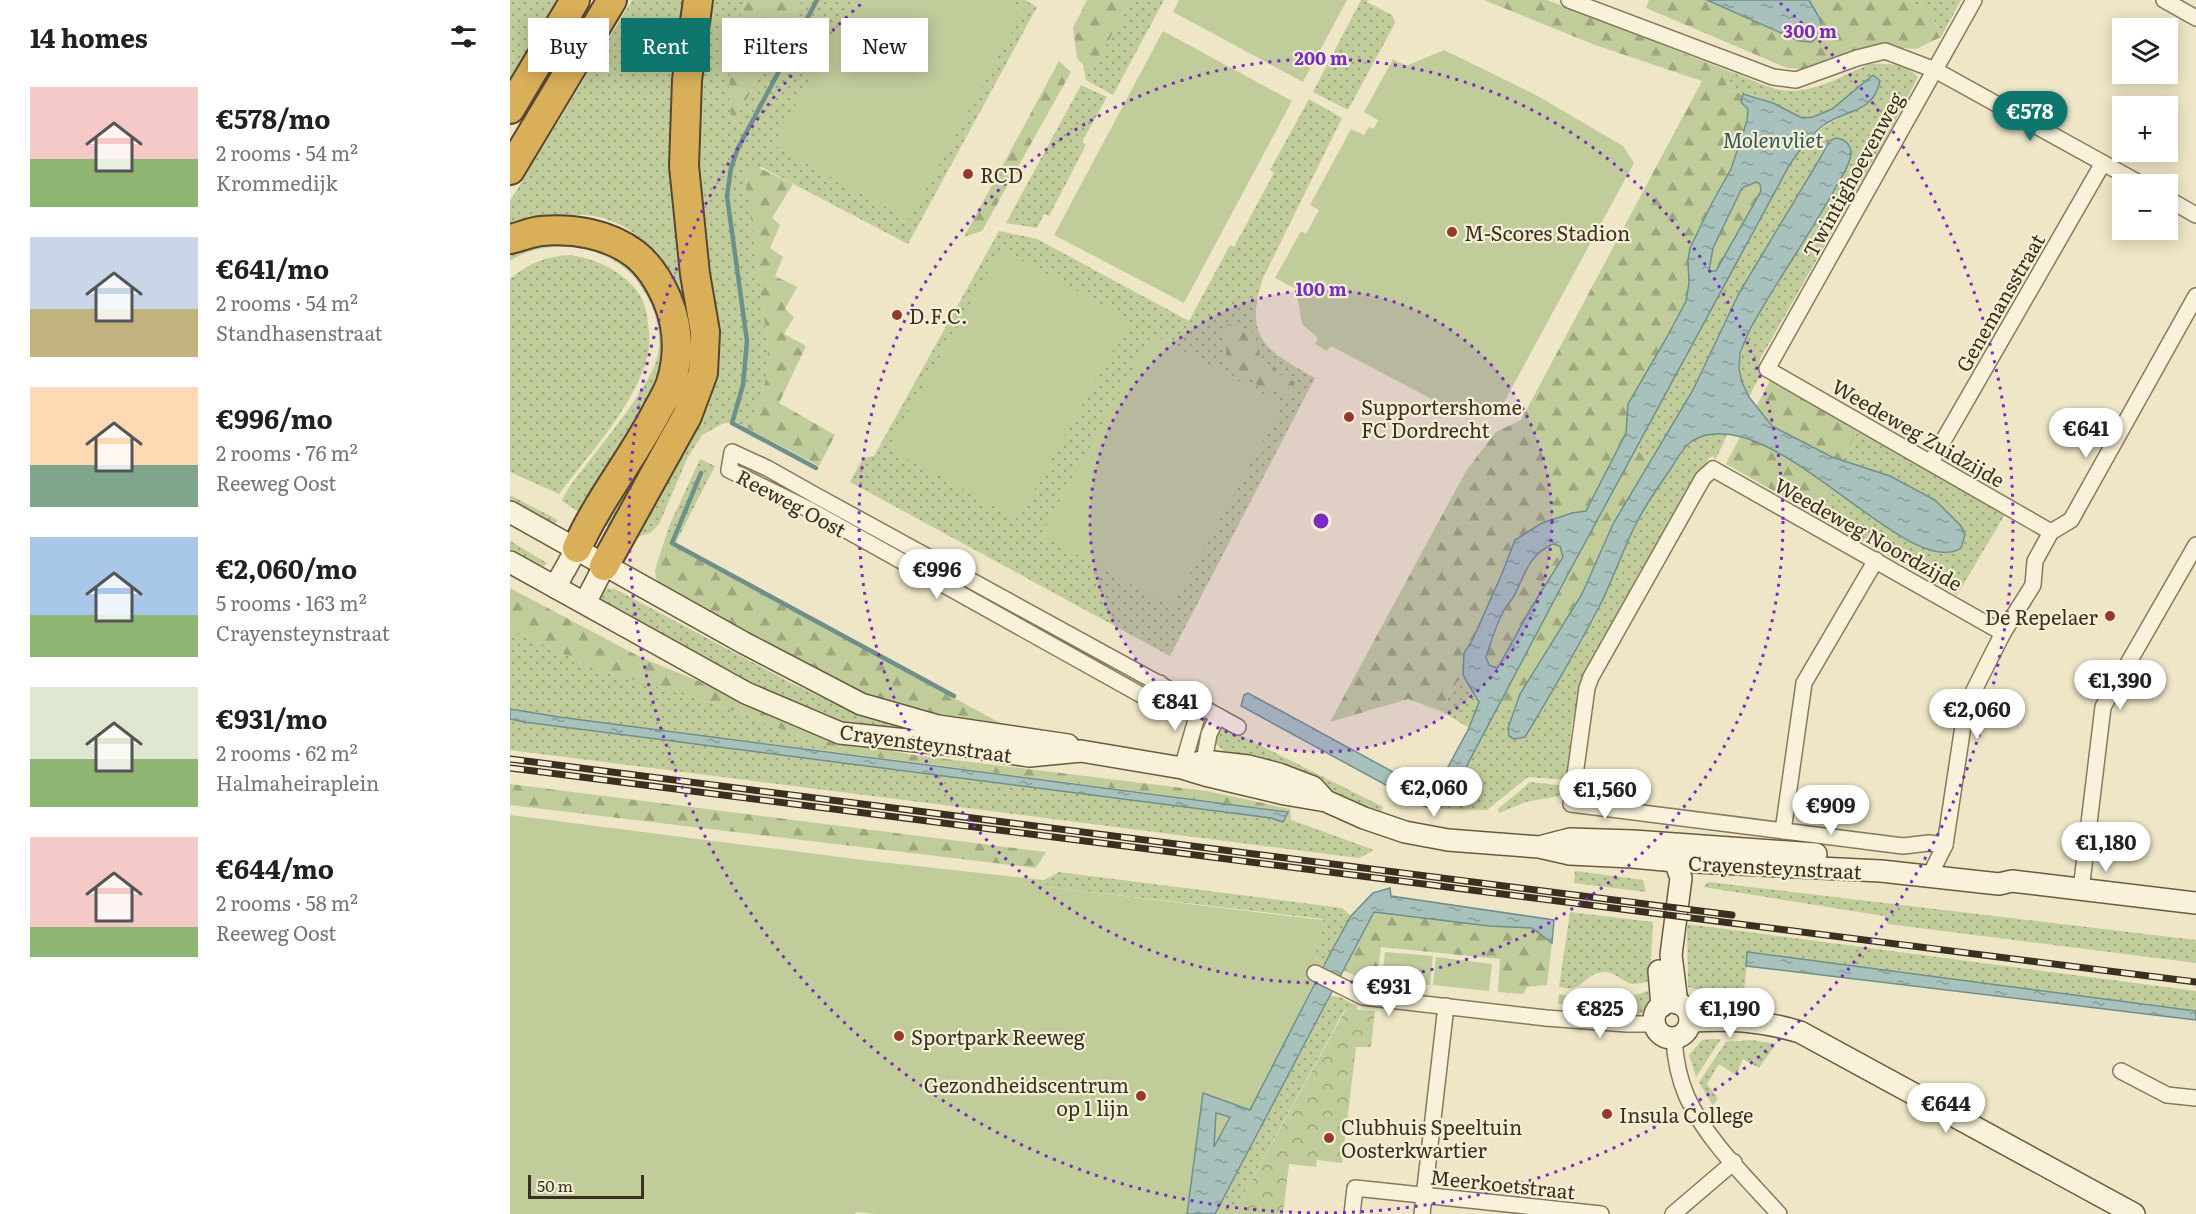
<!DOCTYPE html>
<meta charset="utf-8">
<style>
:root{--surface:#fff;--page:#f6f6f6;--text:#202124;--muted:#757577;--accent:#0f766e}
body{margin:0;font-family:Literata,serif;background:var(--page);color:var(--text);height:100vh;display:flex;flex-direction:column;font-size:22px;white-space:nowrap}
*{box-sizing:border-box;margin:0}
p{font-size:20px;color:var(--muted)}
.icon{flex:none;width:33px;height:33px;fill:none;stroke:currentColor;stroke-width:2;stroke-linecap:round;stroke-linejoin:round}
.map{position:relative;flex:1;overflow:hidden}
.details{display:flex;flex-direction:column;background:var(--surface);width:510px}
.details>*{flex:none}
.top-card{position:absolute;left:18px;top:18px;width:570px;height:54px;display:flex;gap:12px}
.fabs{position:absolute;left:1602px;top:18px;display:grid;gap:12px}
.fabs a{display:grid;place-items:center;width:66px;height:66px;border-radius:0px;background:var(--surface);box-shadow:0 3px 15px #0003;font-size:30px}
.scale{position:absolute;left:18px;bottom:15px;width:116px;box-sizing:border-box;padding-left:6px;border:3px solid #3a2f20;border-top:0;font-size:16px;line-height:21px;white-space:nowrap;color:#3a2f20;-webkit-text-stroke:4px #f5efd6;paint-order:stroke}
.price{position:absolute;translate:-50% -51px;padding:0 14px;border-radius:21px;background:#fff;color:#222;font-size:20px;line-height:39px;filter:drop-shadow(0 2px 3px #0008)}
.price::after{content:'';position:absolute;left:50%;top:36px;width:18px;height:14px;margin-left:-9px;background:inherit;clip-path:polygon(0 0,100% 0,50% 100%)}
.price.on{background:var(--accent);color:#fff}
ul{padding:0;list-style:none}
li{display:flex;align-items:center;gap:18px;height:150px;padding:0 30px}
li span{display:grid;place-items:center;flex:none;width:168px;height:120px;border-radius:0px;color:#555}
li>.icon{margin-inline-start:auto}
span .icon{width:72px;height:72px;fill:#fffc;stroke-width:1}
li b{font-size:26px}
h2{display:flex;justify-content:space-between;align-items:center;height:72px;padding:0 30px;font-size:26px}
.chip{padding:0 21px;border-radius:0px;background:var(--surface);box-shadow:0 3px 15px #0003;font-size:21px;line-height:54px}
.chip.on{background:var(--accent);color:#fff}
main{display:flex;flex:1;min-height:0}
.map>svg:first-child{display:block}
.grass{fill:url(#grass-dots)}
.forest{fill:url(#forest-firs)}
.park{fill:url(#park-crowns)}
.pitch{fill:#c1cc9b}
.water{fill:url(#water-ripples);stroke:#6e908b;stroke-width:1.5;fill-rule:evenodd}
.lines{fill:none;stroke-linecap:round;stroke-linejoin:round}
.stream{stroke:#6e908b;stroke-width:4.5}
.street-casing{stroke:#89795c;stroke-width:18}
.secondary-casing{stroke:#6b5a3f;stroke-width:24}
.highway-casing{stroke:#574630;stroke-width:32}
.street{stroke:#f8f2da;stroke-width:15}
.secondary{stroke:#f8f2da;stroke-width:21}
.highway{stroke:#daaf5a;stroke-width:28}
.rail-casing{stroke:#3a2f20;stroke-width:7}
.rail{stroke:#f5efd6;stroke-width:4.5;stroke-dasharray:14;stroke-linecap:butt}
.ring{fill:none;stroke:#7b2cbf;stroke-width:3;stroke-dasharray:3 6}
.poi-dot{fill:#97372e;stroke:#f5efd6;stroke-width:2}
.labels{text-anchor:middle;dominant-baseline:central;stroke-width:4.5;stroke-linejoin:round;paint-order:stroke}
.poi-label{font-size:20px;fill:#3a2f20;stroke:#f5efd6;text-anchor:start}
.street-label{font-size:20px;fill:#3a2f20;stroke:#f5efd6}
.water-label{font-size:21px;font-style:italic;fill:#2f5759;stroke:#f5efd6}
.centre{fill:#7b2cbf;stroke:#f5efd6;stroke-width:3}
.ring-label{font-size:18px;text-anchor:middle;font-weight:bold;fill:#7b2cbf;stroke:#f5efd6;stroke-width:4.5;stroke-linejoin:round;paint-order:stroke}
</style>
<main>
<section class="details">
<h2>14 homes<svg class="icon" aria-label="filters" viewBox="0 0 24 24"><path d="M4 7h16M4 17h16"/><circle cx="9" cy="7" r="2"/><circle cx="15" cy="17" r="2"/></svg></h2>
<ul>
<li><span style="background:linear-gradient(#f6c9c9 60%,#8fb573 0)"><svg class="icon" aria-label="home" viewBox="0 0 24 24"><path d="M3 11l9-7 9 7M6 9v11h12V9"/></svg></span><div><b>€578/mo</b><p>2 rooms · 54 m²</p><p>Krommedijk</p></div></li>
<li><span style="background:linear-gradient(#c9d6e8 60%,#c2b280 0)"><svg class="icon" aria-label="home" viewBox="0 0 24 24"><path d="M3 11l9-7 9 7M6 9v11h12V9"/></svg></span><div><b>€641/mo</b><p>2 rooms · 54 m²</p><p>Standhasenstraat</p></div></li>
<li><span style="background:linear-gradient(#ffd9b3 65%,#7fa58c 0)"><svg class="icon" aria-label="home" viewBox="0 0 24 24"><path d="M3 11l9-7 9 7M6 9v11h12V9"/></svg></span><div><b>€996/mo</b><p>2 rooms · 76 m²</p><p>Reeweg Oost</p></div></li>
<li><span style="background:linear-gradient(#a9c7e8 65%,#8fb573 0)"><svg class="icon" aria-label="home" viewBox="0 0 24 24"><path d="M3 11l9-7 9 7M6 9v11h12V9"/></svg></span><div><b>€2,060/mo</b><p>5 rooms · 163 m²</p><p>Crayensteynstraat</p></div></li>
<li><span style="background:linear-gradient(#dfe7d0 60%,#8fb573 0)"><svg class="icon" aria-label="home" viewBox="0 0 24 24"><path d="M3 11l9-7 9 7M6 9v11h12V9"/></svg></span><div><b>€931/mo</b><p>2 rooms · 62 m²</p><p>Halmaheiraplein</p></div></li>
<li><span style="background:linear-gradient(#f6c9c9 75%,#8fb573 0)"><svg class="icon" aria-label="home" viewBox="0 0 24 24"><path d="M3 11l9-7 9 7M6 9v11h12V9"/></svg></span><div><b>€644/mo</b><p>2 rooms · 58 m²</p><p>Reeweg Oost</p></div></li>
</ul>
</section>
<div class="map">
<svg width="1686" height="1214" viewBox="0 0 1686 1214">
<defs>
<pattern id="grass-dots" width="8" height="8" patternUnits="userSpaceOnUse" patternTransform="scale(1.5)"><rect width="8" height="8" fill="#c1cc9b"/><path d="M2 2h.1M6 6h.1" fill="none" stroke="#9ea67e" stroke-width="1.8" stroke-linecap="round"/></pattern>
<pattern id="forest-firs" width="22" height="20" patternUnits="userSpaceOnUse" patternTransform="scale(1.5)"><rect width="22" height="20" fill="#c1cc9b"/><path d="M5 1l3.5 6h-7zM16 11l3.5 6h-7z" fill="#9ea67e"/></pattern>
<pattern id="park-crowns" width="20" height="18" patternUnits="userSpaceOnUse" patternTransform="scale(1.5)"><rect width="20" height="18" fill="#c1cc9b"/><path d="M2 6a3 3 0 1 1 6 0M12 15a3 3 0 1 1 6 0" fill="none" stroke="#9ea67e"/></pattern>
<pattern id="water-ripples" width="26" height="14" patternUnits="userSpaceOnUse" patternTransform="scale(1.5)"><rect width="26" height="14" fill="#a8c1bc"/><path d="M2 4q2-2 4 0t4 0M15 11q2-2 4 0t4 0" fill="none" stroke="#8a9d98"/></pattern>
</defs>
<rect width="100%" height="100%" fill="#eee6c7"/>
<g class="grass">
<polygon points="0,0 49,0 0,80"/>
<path d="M122 0H174L180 279 184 377 100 528 93 524 179 361C180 351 182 339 180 329 172 272 125 210 62 215 40 216 20 225 0 233V201Z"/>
<polygon points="202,0 235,0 226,39 219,86 223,123 292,0 343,0 264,145 514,10 497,0 515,0 527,7 398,244 251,167 236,176 258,347 256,377 250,400 237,428 224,421 212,424 192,435 178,457 149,524 140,533 118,540 190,412 194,236 188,169 188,124 197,32"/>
<polygon points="622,0 654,0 603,95 576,80 573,64 580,72"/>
<polygon points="851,0 858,0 857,2 882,15 885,23 838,110 803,92"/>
<polygon points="1399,0 1451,0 1431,37 1421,12"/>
<path d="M1360 64C1377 63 1396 64 1408 77L1376 138 1250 359 1249 365 1252 372 1239 397C1226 370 1228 358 1239 331L1314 208 1339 160 1316 145 1312 155 1229 293 1183 390 1140 461 1126 447 1280 164C1304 130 1313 125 1351 108L1354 82C1340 96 1311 124 1290 117 1279 114 1270 106 1260 102 1246 95 1229 93 1215 89L1220 81 1221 72C1236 77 1251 85 1266 89 1300 97 1330 76 1360 64Z"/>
<polygon points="571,85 597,97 572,142 576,145 539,216 534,214 527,228 496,223"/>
<path d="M799 99 832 118 753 278C733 339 756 350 805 378L660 656 340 482 353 458 364 456 489 231 527 239 679 321 720 245 724 247 764 173 760 170Z"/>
<path d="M22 240 96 246 143 289 156 325 150 377 132 414 69 512 52 501C58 486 70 473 80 460 99 435 137 389 146 361 152 344 149 323 142 307 137 296 131 285 123 276 94 244 36 237 0 261V250Z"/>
<path d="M60 255C85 259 106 268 124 287 134 298 137 310 138 324 140 336 140 349 136 361 124 405 77 457 49 494L0 472V279C17 264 37 256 60 255Z"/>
<polygon points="1350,427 1497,511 1447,595 1303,513 1320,486 1357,514 1429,551 1446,551 1451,547 1425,500 1380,476 1332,460"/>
<polygon points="1206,433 1217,435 1206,459 1202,456 1199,458 1075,673 1062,723 1057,780 1018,777 977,810 924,809 937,805 987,705 1005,706 998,728 1015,737 1091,603 1126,522 1147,489 1179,443 1194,435"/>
<polygon points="190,459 205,466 164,546 155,539 160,524"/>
<polygon points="0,495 48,520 42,527 0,502"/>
<polygon points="0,541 2,542 37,563 33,567 0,549"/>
<polygon points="93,588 105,589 281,683 345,713 404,728 488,742 340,726 262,696 91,603 89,598"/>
<polygon points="0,629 87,669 208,705 334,753 49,717 0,709"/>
<polygon points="953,675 969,702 959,728 933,712 939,693"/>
<polygon points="0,719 761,818 773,822 776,818 864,850 849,858 0,750"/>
<polygon points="714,727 873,807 871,812 837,798 786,771 741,756 714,751 705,743 707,729"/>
<polygon points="1020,782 1057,786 1053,793 1048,796 1016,802 989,813 988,809"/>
<polygon points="1065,871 1133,880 1136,892 1064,883"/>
<polygon points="549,872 832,908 841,916 815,964 805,957 813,919 538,887 534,880"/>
<polygon points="1198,882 1686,940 1686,963 1378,924 1374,916 1193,887"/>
<path d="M1060 912 1143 922 1140 981C1135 982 1127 984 1122 984 1113 982 1105 972 1096 972 1074 971 1075 994 1049 987Z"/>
<polygon points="1177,924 1686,991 1686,1011 1238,952 1233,1002 1200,1000 1191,990 1178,987"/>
<path d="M1145 989C1136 1022 1121 1018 1092 1016L1093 1008 1096 1004Z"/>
<polygon points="1049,994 1082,1000 1086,1006 1085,1015 1058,1012 1059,1005 1048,1004"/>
<polygon points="821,996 830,997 847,1006 847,1010 835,1009 723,1214 705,1214"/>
<polygon points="1199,1039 1211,1039 1186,1077 1179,1055 1192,1040"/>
<polygon points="1242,1040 1266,1044 1249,1068 1233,1059 1226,1075 1209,1064 1197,1084 1208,1098 1203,1106 1189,1082 1216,1042"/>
</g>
<g class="forest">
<path d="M235 0H292L223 123C212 84 226 39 235 0Z"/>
<polygon points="577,0 622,0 580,73 567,58 563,28"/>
<polygon points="974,0 1037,0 1221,72 1220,81 1215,89 1233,94 1231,102 1238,109 1237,121 1221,169 1202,203 1180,248 1178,260 1179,283 1176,301 1157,337 1118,404 1116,433 1076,511 1062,513 1005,540 991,576 962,641 954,653 953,675 939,693 933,712 898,699 820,722 956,471 986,432 1011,420 1192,81 1085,45"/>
<polygon points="1139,0 1197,0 1288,41 1312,25 1299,0 1399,0 1421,12 1431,37 1406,49 1367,46 1339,52 1296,69 1277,68 1136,8"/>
<polygon points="549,61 561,72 472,231 454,237"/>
<polygon points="245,166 283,184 262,218 270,225 260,248 273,257 265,276 287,287 275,309 284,317 274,334 296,346 269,403 325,435 309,466 237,428 250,400 256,378 258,347 237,189 236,176"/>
<polygon points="1246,182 1250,184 1251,191 1206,271 1199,271 1203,248 1232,188"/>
<path d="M718 324C742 327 750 336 750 360L764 366 769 374 785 382 782 392 774 396 763 387 750 390 743 379H731L716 366V350L710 333Z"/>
<path d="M1262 377 1350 427 1332 460C1301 450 1265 434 1246 407Z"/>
<polygon points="1231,435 1276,457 1320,486 1303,513 1216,464"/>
<polygon points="1126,447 1140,461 1103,524 1072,594 1010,694 1005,706 988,705"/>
<polygon points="155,539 164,546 503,730 469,727 357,696 186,606 150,585 146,578 145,570"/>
<polygon points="1043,544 1050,545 1053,557 1021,608 991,662 987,669 979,665 976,657 993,613 1004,596 1015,569 1034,548"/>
<polygon points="0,588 132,658 338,742 403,755 697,791 780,809 781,820 776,818 777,812 768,810 334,753 208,705 87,669 0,629"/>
<polygon points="0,784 536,852 526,868 0,805"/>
<polygon points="864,912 979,926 1022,928 1042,943 1037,985 1017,987 1013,994 988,992 990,959 871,947 866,984 834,971"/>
<polygon points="706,1113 720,1117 703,1148"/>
</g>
<polygon class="park" points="836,1009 865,1011 861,1047 846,1047 832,1163 807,1160 806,1167 779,1164 773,1214 723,1214"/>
<g class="pitch">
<polygon points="343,0 497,0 514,9 399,220 263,145"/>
<polygon points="669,0 837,0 793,82 663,12"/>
<polygon points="653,31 782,101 674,303 544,235"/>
<polygon points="934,50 1026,95 1113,146 1124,163 993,404 963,415 948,413 821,346 817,351 805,344 808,338 792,324 786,289 765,278 791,231 796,234 809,210 800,205 841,129 854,135 859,127 864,129 868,120 854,112 883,59 896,66"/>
<polygon points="491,249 620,320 508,519 378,448"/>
<polygon points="642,334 773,405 662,607 531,535"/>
<polygon points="0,815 353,860 534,880 538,887 813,920 805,958 814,963 740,1110 693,1093 677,1214 365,1214 346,1212 345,1214 0,1214"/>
<polygon points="875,952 923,956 920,985 872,980"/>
<polygon points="926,957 982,964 979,991 923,985"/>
</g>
<g class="water">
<polygon points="1197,0 1299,0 1310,19 1312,33 1302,42 1289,41"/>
<path d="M1363 75 1370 81C1363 114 1336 109 1314 125 1300 135 1290 150 1280 164L1057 576 936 805 924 809 913 806 912 800 901 795 896 796 731 706 734 695 738 693 918 791 926 789 959 728 969 702 953 675 954 653 962 641 991 576 1005 540 1032 523 1062 513 1076 511 1116 433 1118 404 1157 337 1176 301 1179 283 1178 260 1180 248 1202 203 1221 169 1237 121 1238 109 1231 102 1233 94 1263 103 1292 118 1303 117 1322 109ZM1246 182 1250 184 1251 191 1206 271H1199L1203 248 1232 188ZM1043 544 1050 546 1053 557 1021 608 991 662 987 668 979 665 976 657C981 642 986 626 993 612 996 606 1001 602 1004 596 1015 575 1018 555 1043 544Z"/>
<path d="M1326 138C1334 139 1341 144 1341 153 1341 164 1331 177 1326 187 1299 236 1266 282 1239 331L1230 353 1229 369 1232 382 1239 397 1262 426 1322 457 1380 476 1425 500 1451 526 1455 535 1451 548C1397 584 1260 395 1182 441 1173 447 1166 461 1160 470 1148 487 1135 505 1126 524 1112 551 1103 580 1089 607 1066 651 1041 694 1015 737L1004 739 999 736 998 728 1010 694 1072 594 1103 524 1183 390 1229 293 1312 155 1319 141Z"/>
<polygon points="0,709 49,717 778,812 773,822 761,818 14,722 0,719"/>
<path d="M880 888 881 896 1044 920 1042 943 1022 928 979 926 864 912 705 1214H677L693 1093 740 1110 821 952 841 916 863 893ZM706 1113 720 1117 704 1147Z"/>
<polygon points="1237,952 1686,1011 1686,1020 1236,966"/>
</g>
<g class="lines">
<g class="stream">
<polyline points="306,468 222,423 233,385 237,341 217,196 221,168 228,148 307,0"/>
<polyline points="191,473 162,543 444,696"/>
</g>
<defs>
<g id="street">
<polyline points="1059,0 1263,77 1286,80 1347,58 1375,51 1425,70 1631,184"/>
<polyline points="1464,0 1257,369 1541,532"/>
<polyline points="1654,0 1686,18"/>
<polyline points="1658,199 1686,215"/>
<polyline points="1421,462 1593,163"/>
<polyline points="650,683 642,701 300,510 219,470 222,452 257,468 305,495 728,727"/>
<polyline points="694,761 699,734 708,716"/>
<polyline points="672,768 690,706"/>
<polyline points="1273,831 1294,683 1366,560"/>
<polyline points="1435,845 1419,843 1393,846 1061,804 1077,688 1081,677 1193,478 1203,469 1493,633"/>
<polyline points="1424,875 1424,867 1435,845 1456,706 1493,633 1523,585 1525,561 1541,532 1561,520 1686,296"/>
<polyline points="1571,890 1593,707 1686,545"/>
<polyline points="805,973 853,997 1036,1018 1117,1024 1145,1024"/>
<path d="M1164 1038C1165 1057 1169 1079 1177 1097 1197 1141 1237 1178 1269 1214"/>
<polyline points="1611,1071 1657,1095 1686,1098"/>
<polyline points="842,1214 845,1188 1091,1214"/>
<polyline points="912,1214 936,1006"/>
<polyline points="1163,1214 1224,1162"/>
</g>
<g id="secondary">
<polyline points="0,512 234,643 351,704 428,726 558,745"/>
<polyline points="0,562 236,693 330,733 454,746 519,756 571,751 672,768 695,775 775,794 816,801 854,818 895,832 938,840 1029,847 1060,854 1122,857 1165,861 1371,871 1489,884 1502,881 1686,903"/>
<polyline points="45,587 67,548"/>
<polyline points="75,603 94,566"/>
<polyline points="677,766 694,761 738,766 769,774 803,787 813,798"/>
<polyline points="1033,846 1060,839 1123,841 1306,854"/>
<polyline points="1165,850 1165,861 1171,878 1161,955 1167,1003"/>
<polyline points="1149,971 1152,1006"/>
<circle cx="1162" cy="1020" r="18"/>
<path d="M1180 1021C1222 1019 1249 1020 1290 1032L1624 1214"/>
</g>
<g id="highway">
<polyline points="0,109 65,0"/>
<polyline points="0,170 102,0"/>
<path d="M0 239C10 237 21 232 31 231 63 228 99 234 125 254 139 265 150 283 157 299 168 325 170 354 161 383 158 392 152 402 147 411 123 458 88 500 67 548"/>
<polyline points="94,566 177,416 193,373 195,332 185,274 174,166 177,80 188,0"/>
</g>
</defs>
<use href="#street" class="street-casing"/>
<use href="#secondary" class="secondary-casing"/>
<use href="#highway" class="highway-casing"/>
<use href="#street" class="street"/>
<use href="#secondary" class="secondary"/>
<use href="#highway" class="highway"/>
<defs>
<g id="rail">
<polyline points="0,759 1222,915"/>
<polyline points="0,768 1686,982"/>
</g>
</defs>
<use href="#rail" class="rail-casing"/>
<use href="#rail" class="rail"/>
</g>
<circle cx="811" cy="521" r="231" fill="#7b2cbf" fill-opacity=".12"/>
<g class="ring">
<circle cx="811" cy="521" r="231"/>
<circle cx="811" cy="521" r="462"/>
<path d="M1270 3A692 692 0 1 1 352 3"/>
</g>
<g class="poi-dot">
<circle cx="458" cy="174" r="6"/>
<circle cx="942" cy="232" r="6"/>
<circle cx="387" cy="315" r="6"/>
<circle cx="839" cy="417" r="6"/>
<circle cx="1600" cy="616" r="6"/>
<circle cx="389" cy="1036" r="6"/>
<circle cx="631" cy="1096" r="6"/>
<circle cx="1097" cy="1114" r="6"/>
<circle cx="819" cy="1138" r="6"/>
</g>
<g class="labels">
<g class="poi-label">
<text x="470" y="174">RCD</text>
<text x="954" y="232">M-Scores Stadion</text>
<text x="399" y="315">D.F.C.</text>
<text x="851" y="406">Supportershome<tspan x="851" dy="23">FC Dordrecht</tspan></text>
<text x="1588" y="616" text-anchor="end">De Repelaer</text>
<text x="401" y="1036">Sportpark Reeweg</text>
<text x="619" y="1084" text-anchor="end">Gezondheidscentrum<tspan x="619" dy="23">op 1 lijn</tspan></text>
<text x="1109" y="1114">Insula College</text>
<text x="831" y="1126">Clubhuis Speeltuin<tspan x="831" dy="23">Oosterkwartier</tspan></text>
</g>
<g class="street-label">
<text transform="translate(1342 174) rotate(-61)">Twintighoevenweg</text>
<text transform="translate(1489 302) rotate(-60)">Genemansstraat</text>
<text transform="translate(1409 432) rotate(30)">Weedeweg Zuidzijde</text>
<text transform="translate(282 502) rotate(28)">Reeweg Oost</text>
<text transform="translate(1359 533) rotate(29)">Weedeweg Noordzijde</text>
<text transform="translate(416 742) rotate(8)">Crayensteynstraat</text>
<text transform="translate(1265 866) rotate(3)">Crayensteynstraat</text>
<text transform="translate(993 1183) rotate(6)">Meerkoetstraat</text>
</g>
<g class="water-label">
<text x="1263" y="138">Molenvliet</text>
</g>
</g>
<circle cx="811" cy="521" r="9" class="centre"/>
<g class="ring-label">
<text x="1300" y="38">300 m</text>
<text x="811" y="65">200 m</text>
<text x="811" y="296">100 m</text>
</g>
</svg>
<div class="fabs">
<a><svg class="icon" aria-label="layers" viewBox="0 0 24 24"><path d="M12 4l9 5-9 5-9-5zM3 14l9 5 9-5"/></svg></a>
<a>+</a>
<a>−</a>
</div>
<div class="scale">50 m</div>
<b class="price on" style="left:1520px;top:142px">€578</b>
<b class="price" style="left:1576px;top:459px">€641</b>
<b class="price" style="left:427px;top:600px">€996</b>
<b class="price" style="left:1610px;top:711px">€1,390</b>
<b class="price" style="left:665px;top:732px">€841</b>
<b class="price" style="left:1467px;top:740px">€2,060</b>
<b class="price" style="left:924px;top:818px">€2,060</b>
<b class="price" style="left:1095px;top:820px">€1,560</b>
<b class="price" style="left:1321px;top:836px">€909</b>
<b class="price" style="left:1596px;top:873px">€1,180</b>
<b class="price" style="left:879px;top:1017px">€931</b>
<b class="price" style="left:1090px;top:1039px">€825</b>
<b class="price" style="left:1220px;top:1039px">€1,190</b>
<b class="price" style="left:1436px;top:1134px">€644</b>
<div class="top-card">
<a class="chip">Buy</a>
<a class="chip on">Rent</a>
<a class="chip">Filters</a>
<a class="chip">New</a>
</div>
</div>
</main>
